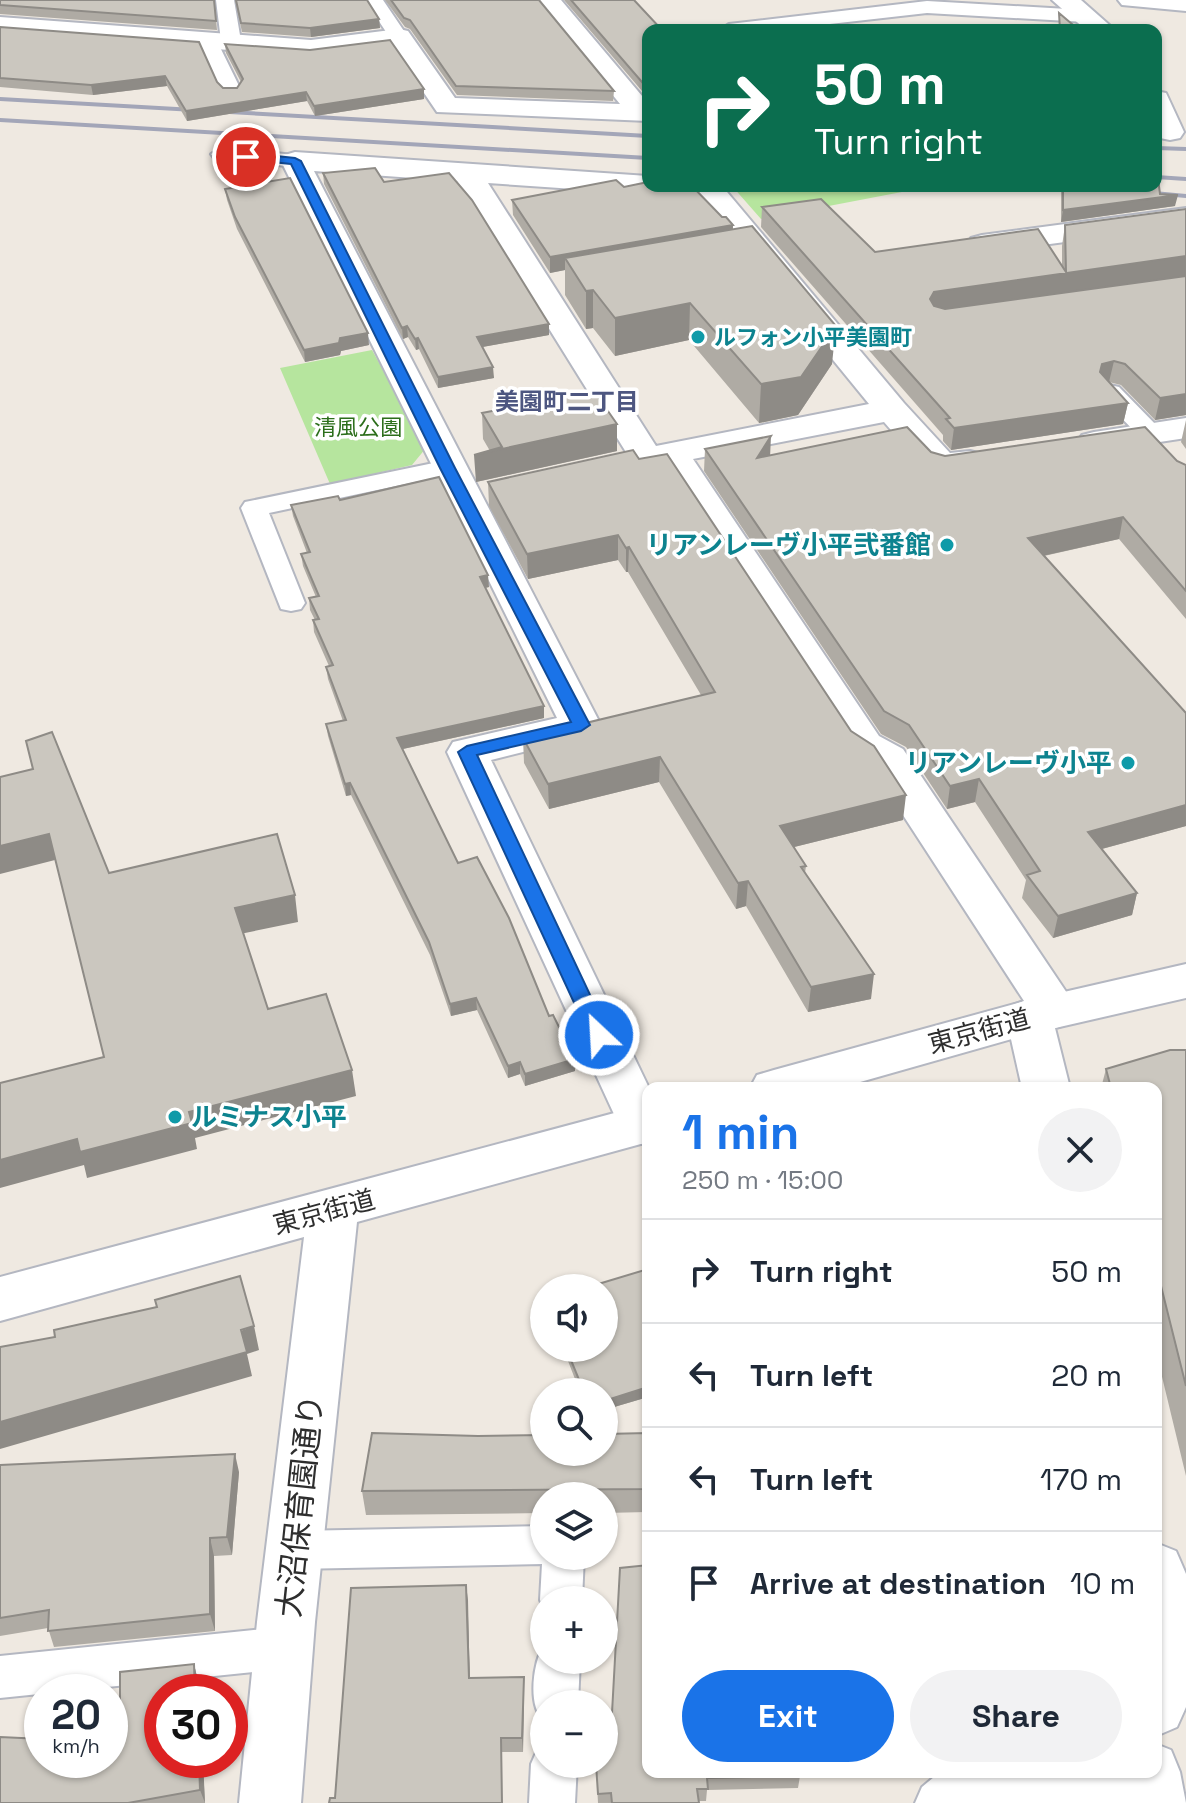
<!DOCTYPE html>
<html lang="en">
<head>
<meta charset="utf-8">
<style>
  body { margin:0; font-family:"Space Grotesk","Noto Sans JP",sans-serif; background:#f2f2f3; color:#1f2937; height:100vh; display:flex; flex-direction:column; font-size:30px; white-space:nowrap }
  * { box-sizing:border-box; margin:0 }
  p { font-size:26px; color:#747a83 }
  .icon { flex:none; width:44px; height:44px; fill:none; stroke:currentColor; stroke-width:2; stroke-linecap:round; stroke-linejoin:round }
  .map { position:relative; flex:1; overflow:hidden }
  .details { position:absolute; left:642px; top:1082px; width:520px; height:696px; display:flex; flex-direction:column; background:#fff; border-radius:16px; box-shadow:0 2px 6px #0004 }
  .details>* { flex:none }
  .hud { position:absolute; left:642px; top:24px; width:520px; height:168px; border-radius:16px; box-shadow:0 2px 6px #0004; background:#0b6e4f; color:#fff; overflow:hidden }
  .buttons { position:absolute; left:530px; top:1274px; display:grid; gap:16px }
  .buttons a { display:grid; place-items:center; width:88px; height:88px; border-radius:50%; background:#fff; box-shadow:0 2px 6px #0004; font-size:40px }
  .speed { position:absolute; left:24px; top:1674px; display:flex; gap:16px; font-size:40px; font-weight:700; text-align:center }
  .speed>* { display:grid; place-content:center; width:104px; height:104px; border-radius:50%; background:#fff; box-shadow:0 2px 6px #0004; line-height:1 }
  .speed small { font-size:20px; font-weight:400 }
  .speed .limit { border:12px solid #d22; background:#fff; color:#111 }
  .pin { position:absolute; display:grid; place-items:center; width:68px; height:68px; color:#fff; margin:-34px; border:4px solid #fff; border-radius:50%; box-shadow:0 2px 8px #0007 }
  .me { position:absolute; width:88px; margin:-44px; rotate:335deg; stroke-linejoin:round; filter:drop-shadow(0 0 6px #0008) }
  .turn { display:flex; align-items:center; gap:28px; height:168px; padding:0 40px; font-size:36px }
  .turn .icon { width:104px; height:104px; stroke-width:2.5 }
  .turn b { display:block; font-size:56px; line-height:68px }
  .round { display:grid; place-items:center; flex:none; width:84px; height:84px; border-radius:42px; background:#f2f2f3 }
  .head { display:flex; align-items:center; justify-content:space-between; height:136px; padding:0 40px }
  h1 { font-size:48px; font-weight:700; line-height:60px; color:#1a73e8 }
  .action { display:flex; gap:16px; margin-top:auto; padding:16px 40px }
  .action a { flex:1; height:92px; border-radius:48px; background:#1a73e8; color:#fff; font-size:32px; font-weight:700; line-height:92px; text-align:center }
  .action a+a { background:#f2f2f3; color:#1f2937 }
  ul { padding:0; list-style:none }
  li { display:flex; align-items:center; gap:24px; height:104px; padding:0 40px; border-top:2px solid #e0e1e3 }
  li div { flex:1 }
  li b { display:block; font-size:30px }
  li em { font-style:normal }
  .map>svg:first-child { display:block }
</style>
</head>
<body>
<div class="map">
<svg width="1186" height="1803" viewBox="0 0 1186 1803">
  <rect width="100%" height="100%" fill="#efe9e1"/>
  <!-- green -->
  <path fill="#b6e59e" d="M732 186H910L928 187 761 219Z
    M372 350 426 448 412 465 330 484 280 368Z"/>
  <g fill="none" stroke-linecap="round" stroke-linejoin="round">
    <!-- lane casing -->
    <g stroke="#b4b7c1" stroke-width="4">
      <path id="lane" d="M216 0H234L241 41 238 45H224L221 41Z
        M365 0H383L408 37 406 41H392Z
        M927 1 1085 10 1094 16 1085 22 927 13 777 30H720L729 24Z
        M207 33 216 39 241 90 238 94H224L221 90 198 39Z
        M221 148 295 155 305 161 295 167 214 158 211 154Z
        M1110 385 1119 387 1160 429 1163 434 1160 439H1142L1101 397 1098 392 1101 387Z
        M448 460 457 463 461 468 457 473 269 513 305 603 301 609 291 611 281 609 241 508 245 502Z
        M544 1526V1556H584L582 1600H544V1610L540 1600 542 1564 295 1569 280 1564 274 1550 280 1536 295 1531Z
        M284 1627 299 1633 306 1648 299 1663 284 1669 0 1698V1656Z
        M544 1645V1660H580L578 1704H544V1721C527 1706 533 1662 544 1645Z
        M544 1746V1764H577L575 1803H529L531 1764 538 1748Z
        M1156 1764 1168 1769 1175 1785 1168 1801 1163 1803H915L922 1787 940 1772H1156Z"/>
    </g>
    <!-- street casing -->
    <g stroke="#b4b7c1" stroke-width="4">
      <path id="street" d="M535 0H561L648 103V121L437 112 392 46 311 56 0 33V17L311 40 399 29 408 31 455 98 620 104Z
        M1052 0H1081L1115 30H1086Z
        M1156 91 1166 93 1184 132 1180 138 1170 140 1160 138 1156 132Z
        M295 152 648 176V186H722L904 403 950 453 970 451 982 454 987 461 982 468C921 484 922 464 884 422L693 459 879 736 903 749 1071 999 1078 1011 1071 1023 1055 1028 1070 1088H1022L1006 1017 1013 1005 1024 1001 873 769 851 754 662 465 646 468 634 465 457 181 314 171 601 725 595 734 491 760 649 1088 648 1142 642 1144 625 1138 447 752 453 742 557 718 281 161 285 155ZM488 183 648 194 656 192 700 197 869 404 656 446Z
        M1186 208V226L982 253 971 250 967 244 971 238 982 235Z
        M1186 418V438L1094 452 1082 449 1077 442 1082 435 1094 432Z
        M1156 1543 1176 1551 1186 1574V1707L1177 1727 1156 1736Z
        M1156 1744 1171 1750 1180 1772 1186 1803H1124L1118 1772H1156Z"/>
    </g>
    <!-- secondary casing -->
    <g stroke="#b4b7c1" stroke-width="4">
      <path id="secondary" d="M1118 0H1186V11L1122 5Z
        M1186 964V998L1029 1034 839 1088H750L757 1075 774 1070 1029 1000Z
        M648 1104V1142L357 1222 315 1622 301 1803H239L257 1622 304 1237 0 1321V1277Z"/>
    </g>
    <!-- lane -->
    <use href="#lane" fill="#fff" fill-rule="evenodd"/>
    <!-- street -->
    <use href="#street" fill="#fff" fill-rule="evenodd"/>
    <!-- secondary -->
    <use href="#secondary" fill="#fff" fill-rule="evenodd"/>
    <!-- rail -->
    <path stroke="#a3a6b8" stroke-width="4" d="M0 99 648 136
      M0 120 648 158
      M1156 148 1186 149
      M1156 177 1186 179
      M1154 193 1186 196"/>
  </g>
  <!-- wall -->
  <path fill="#afaba4" d="M0 0H214L217 30 0 14Z
    M235 0H367L379 19 380 28 311 37 242 32Z
    M385 0H539L614 91 613 101 457 95 410 29 405 27Z
    M564 0H634L648 30V98Z
    M0 27 217 82 223 88H237L241 82 226 53 225 44 424 99 315 116 307 101 187 121 167 86 93 95 0 87Z
    M323 173 384 182 549 324V335L482 347 494 378 438 388 419 349 416 350 408 337 403 339 324 184Z
    M1061 186H1156L1160 194 1175 206 1061 222Z
    M624 187 722 217 733 225V229L832 364 798 415 759 423 689 340 615 356 593 328 586 329 565 295V270L550 273 513 215 512 200Z
    M225 189 369 345 341 351 340 355 305 362 237 229 227 200Z
    M762 207 875 252 1062 266V246L1065 225 1186 209V415L1155 420 1121 385 1109 382 1128 403 1123 424 951 450 943 441V435L761 227Z
    M482 413 617 451 476 482 490 451 483 439Z
    M1186 420V449L1181 442Z
    M705 449 770 455 931 452 945 456 1177 461 1186 465V619L1119 539 1044 556 1186 826 1102 849 1137 893 1132 915 1053 938 1022 898 1026 880 975 802 947 809 906 747 881 734 704 471Z
    M633 450 903 820 794 847 806 866 805 873 871 999 808 1012 746 906 736 909 659 782 549 809 524 763 523 738 701 695 628 572H626L618 560 528 579 489 506 488 482Z
    M340 500 489 587 485 588 544 718 403 749 458 863 549 1016 575 1071 525 1086 520 1074 508 1078 477 1010 451 1016 430 955 351 795 346 796 328 736 326 724 343 721 328 679 326 667 329 666 314 632 313 620H315L310 610 309 598 316 597 303 566 301 554 307 553 293 516 291 505Z
    M1186 1050V1476L1156 1352V1088H1101L1106 1069Z
    M563 1348H604L648 1397 604 1410V1392H580Z
    M648 1433V1512L604 1513V1496H544V1513L366 1515 362 1491 478 1436Z
    M0 1465 239 1472 232 1555 214 1556 215 1631 54 1647 48 1628 0 1636Z
    M466 1585 470 1678 524 1692 523 1752H502L335 1798Z
    M194 1664 198 1681 205 1803H0L42 1760 120 1717Z
    M596 1764H604L648 1772 800 1776 798 1788 707 1790 706 1801H699V1803H598Z"/>
  <!-- shaded-wall -->
  <path fill="#8e8b86" d="M379 19 380 28 311 37 310 28Z
    M165 76 167 86 93 95 91 85Z
    M424 89V99L315 116 314 106Z
    M306 92 307 101 187 121 186 111Z
    M1178 195 1175 206 1061 222 1063 210Z
    M733 225 732 241 565 258V270L550 273V257Z
    M1186 256V276L932 313 930 299 934 292Z
    M593 290V328L586 329V291Z
    M690 303 689 340 615 356V318Z
    M549 324V335L477 348V337Z
    M407 326 408 337 403 339 402 328Z
    M836 326 832 364 798 415 759 423 761 384Z
    M368 333 369 345 341 351 340 355 305 362 304 350 340 338Z
    M418 338 419 349 416 350 415 339Z
    M1114 361 1109 382 1100 372 1102 364Z
    M493 367 494 378 438 388V377Z
    M1186 394V415L1155 420 1160 398Z
    M1128 403 1123 424 951 450 954 428Z
    M617 424V451L476 482 474 455Z
    M771 436 770 458H757Z
    M1123 517 1119 539 1024 560 1028 538Z
    M618 535V560L528 579 527 554Z
    M629 547 628 572H626V548Z
    M488 575 489 587 480 589V577Z
    M544 706V718L398 750 397 738Z
    M660 757 659 782 549 809 548 784Z
    M979 779 975 802 947 809 950 786Z
    M350 783 351 795 346 796 345 784Z
    M906 795 903 820 778 851 780 826Z
    M1186 805V826L1083 854 1088 832Z
    M49 834 55 860 0 874V846Z
    M748 881 746 906 736 909 738 883Z
    M1137 893 1132 915 1053 938 1058 916Z
    M295 895 298 922 240 934 235 908Z
    M874 974 871 999 808 1012 811 987Z
    M476 998 477 1010 451 1016 450 1004Z
    M575 1059V1071L525 1086V1074Z
    M520 1062V1074L508 1078V1066Z
    M352 1070 356 1096 195 1138 197 1149 87 1178 84 1165 0 1188V1160L77 1139 189 1112Z
    M254 1326 259 1350 247 1354 252 1376 0 1449V1422Z
    M648 1387V1397L604 1410V1401Z
    M235 1454 239 1472 232 1555 227 1537Z
    M210 1538 214 1556 215 1631 210 1614Z
    M466 1585 468 1600 470 1693 469 1678Z
    M194 1664 198 1681 199 1692H195Z
    M524 1677V1692L523 1752 522 1738Z
    M199 1760H203L205 1803 200 1790Z"/>
  <!-- building -->
  <path fill="#cbc7bf" stroke="#8e8b86" stroke-width="2" d="M0 0H214L216 21 0 5Z
    M236 0H367L379 19 310 28 241 23Z
    M391 0H539L614 91 456 86 410 20 404 18Z
    M571 0H634L662 30H648V89Z
    M1059 13 1079 30H1060Z
    M0 27 199 42 217 82 223 88H237L243 79 225 44 310 50 390 40 424 89 314 106 306 92 186 111 165 76 91 85 0 78Z
    M1156 162 1160 194 1178 195 1063 210V186H1156Z
    M375 168 384 182 449 173 472 200 549 324 477 337 493 367 438 377 418 338 415 339 407 326 402 328 323 173Z
    M290 178 368 333 340 338 339 343 304 350 235 217 225 189Z
    M616 180 624 187 648 182V186H692L722 217H726L733 225 550 257 512 200Z
    M821 199 875 252 1038 229 1066 272 1065 225 1186 209V256L934 292 930 299 934 306 945 309 1186 276V394L1160 398 1125 364 1114 361 1102 364 1100 372 1128 403 954 428 946 419 950 418 762 207Z
    M752 226 836 326 801 377 761 384 690 303 615 318 593 290 586 291 565 258Z
    M594 391 617 424 474 455 502 447 482 413Z
    M907 427 931 452 945 456 1145 427 1177 461 1186 465V591L1123 517 1028 538 1186 713V805L1088 832 1137 893 1058 916 1027 875 1040 871 979 779 950 786 909 725 884 711 705 449 771 436 757 458Z
    M633 450 639 459 667 454 851 731 874 746 906 795 780 826 806 866 801 867 874 974 811 987 748 881 738 883 660 757 548 784 523 738 715 692 629 547 626 548 618 535 527 554 488 482Z
    M439 477 488 575 480 577 544 706 397 738 458 863 477 857 509 918 549 1016 553 1015 575 1059 525 1074 520 1062 508 1066 476 998 450 1004 429 942 350 783 345 784 326 724 346 720 326 667 333 665 313 620 319 619 309 598 319 596 301 554 310 552 291 505 338 496 340 500Z
    M52 732 109 873 277 834 295 895 235 908 268 1009 326 994 352 1070 189 1112 192 1123 80 1152 77 1139 0 1160V1083L104 1057 49 834 0 846V777L33 769 26 741Z
    M1170 1050H1186V1386L1156 1266V1088H1111L1106 1069Z
    M648 1269V1387L604 1401V1392H584L566 1348H604V1288H585Z
    M240 1276 254 1326 241 1330 247 1352 0 1422V1347L55 1337 54 1330 157 1307 155 1300Z
    M372 1433 478 1436 544 1435V1452H604V1434L648 1433V1489L362 1491Z
    M235 1454 227 1537 210 1538V1614L48 1631 49 1610 0 1618V1465Z
    M648 1565V1772H800V1776L707 1778 708 1789H697L699 1803H612L611 1793 598 1794 596 1764H604V1731H611L620 1568Z
    M466 1585 469 1678 524 1677 522 1738H501L502 1803H329L330 1798H335L351 1588Z
    M194 1664 195 1692H162V1760H199L200 1790 128 1803H0V1737L42 1739V1760H110V1719L120 1717V1672Z"/>
  <!-- route -->
  <path fill="#1a73e8" stroke="#114b97" stroke-width="2" d="M246 153 295 158 301 161 455 468 590 725 581 731 477 755 609 1035 606 1040H592L589 1035 458 752 467 746 571 722 440 468 291 164 242 159 240 157Z"/>
  <!-- markers -->
  <g fill="#0f9aa8" stroke="#fff" stroke-width="3">
    <circle cx="698" cy="337" r="8"/>
    <circle cx="947" cy="545" r="8"/>
    <circle cx="1128" cy="763" r="8"/>
    <circle cx="175" cy="1117" r="8"/>
  </g>
  <g text-anchor="middle" dominant-baseline="central" stroke-width="7" stroke-linejoin="round" paint-order="stroke">
    <!-- far-culture labels -->
    <g font-size="22" font-weight="bold" fill="#0d838f" stroke="#fff" text-anchor="start">
      <text x="714" y="337">ルフォン小平美園町</text>
    </g>
    <!-- far-park labels -->
    <g font-size="22" fill="#2c6e1b" stroke="#fff">
      <text x="358" y="427">清風公園</text>
    </g>
    <!-- far-neighbourhood labels -->
    <g font-size="24" font-weight="bold" fill="#4d5680" stroke="#fff">
      <text x="567" y="401">美園町二丁目</text>
    </g>
    <!-- culture labels -->
    <g font-size="26" font-weight="bold" fill="#0d838f" stroke="#fff" text-anchor="end">
      <text x="931" y="545">リアンレーヴ小平弐番館</text>
      <text x="1112" y="763">リアンレーヴ小平</text>
      <text x="191" y="1117" text-anchor="start">ルミナス小平</text>
    </g>
    <!-- street labels -->
    <g font-size="26" fill="#2e2e2e" stroke="#fff">
      <text transform="translate(979 1031) rotate(-15)">東京街道</text>
      <text transform="translate(324 1212) rotate(-15)">東京街道</text>
    </g>
    <!-- near-street labels -->
    <g font-size="32" fill="#2e2e2e" stroke="#fff">
      <text transform="translate(300 1506) rotate(-84)">大沼保育園通り</text>
    </g>
  </g>
</svg>
<div class="buttons">
<a><svg class="icon" aria-label="sound" viewBox="0 0 24 24"><path d="M4 9h4l5-4v14l-5-4H4zM17 9q2 3 0 6"/></svg></a>
<a><svg class="icon" aria-label="search" viewBox="0 0 24 24"><circle cx="10" cy="10" r="6"/><path d="M15 15l6 6"/></svg></a>
<a><svg class="icon" aria-label="layers" viewBox="0 0 24 24"><path d="M12 4l9 5-9 5-9-5zM3 14l9 5 9-5"/></svg></a>
<a>+</a>
<a>−</a>
</div>
<div class="speed"><div>20<small>km/h</small></div><div class="limit">30</div></div>
<div class="pin" style="left:246px;top:157px;background:#d93025"><svg class="icon" aria-label="arrive" viewBox="0 0 24 24"><path d="M6 21V4h12l-3 4 3 4H6"/></svg></div>
<svg class="me" style="left:599px;top:1035px" viewBox="-20 -20 40 40"><circle r="17" fill="#1a73e8" stroke="#fff" stroke-width="3"/><path d="M0-11L8 9 0 5-8 9z" fill="#fff"/></svg>
<div class="hud">
<div class="turn"><svg class="icon" aria-label="right" viewBox="0 0 24 24"><path d="M7 20v-9h11M14 6l5 5-5 5"/></svg><div><b>50 m</b>Turn right</div></div>
</div>
<section class="details">
<div class="head"><div><h1>1 min</h1><p>250 m · 15:00</p></div><a class="round"><svg class="icon" aria-label="close" viewBox="0 0 24 24"><path d="M6 6l12 12M18 6L6 18"/></svg></a></div>
<ul>
<li><svg class="icon" aria-label="right" viewBox="0 0 24 24"><path d="M7 20v-9h11M14 6l5 5-5 5"/></svg><div><b>Turn right</b></div><em>50 m</em></li>
<li><svg class="icon" aria-label="left" viewBox="0 0 24 24"><path d="M17 20v-9H6M10 6l-5 5 5 5"/></svg><div><b>Turn left</b></div><em>20 m</em></li>
<li><svg class="icon" aria-label="left" viewBox="0 0 24 24"><path d="M17 20v-9H6M10 6l-5 5 5 5"/></svg><div><b>Turn left</b></div><em>170 m</em></li>
<li><svg class="icon" aria-label="arrive" viewBox="0 0 24 24"><path d="M6 21V4h12l-3 4 3 4H6"/></svg><div><b>Arrive at destination</b></div><em>10 m</em></li>
</ul>
<div class="action"><a>Exit</a><a>Share</a></div>
</section>
</div>
</body>
</html>
